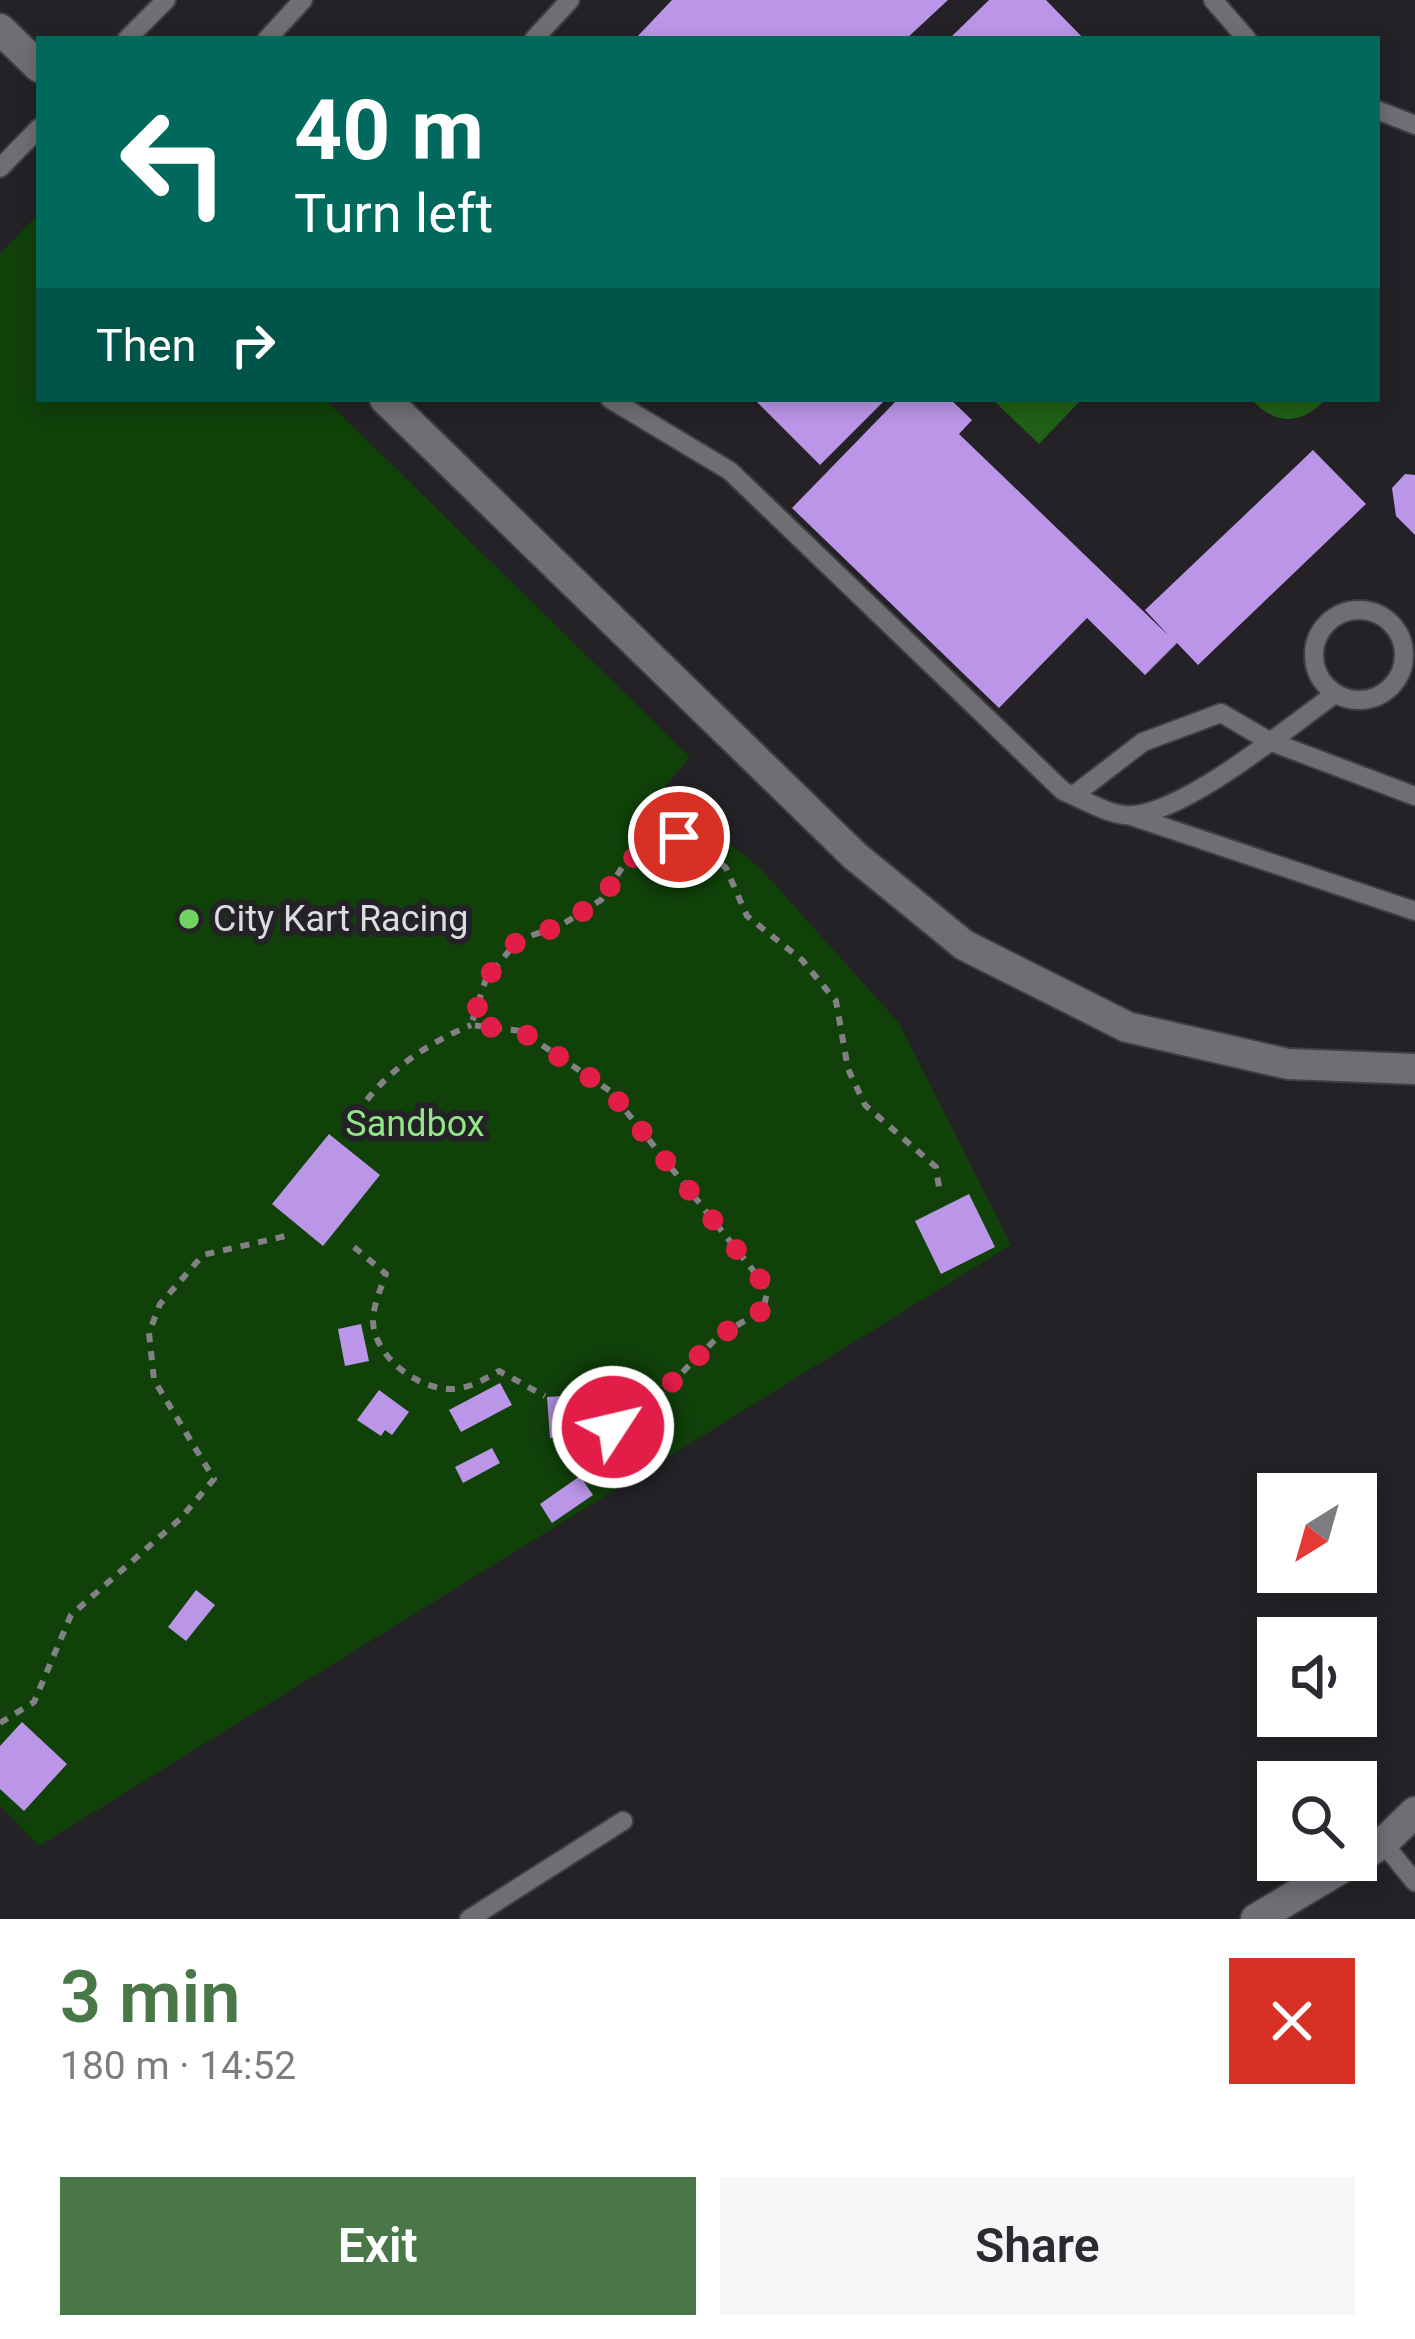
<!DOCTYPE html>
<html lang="en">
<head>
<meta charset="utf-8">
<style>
  body { margin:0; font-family:Roboto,sans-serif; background:#f7f7f7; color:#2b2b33; height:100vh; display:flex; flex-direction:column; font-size:45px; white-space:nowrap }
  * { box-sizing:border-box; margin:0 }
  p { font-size:39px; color:#7c7c81 }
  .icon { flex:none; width:66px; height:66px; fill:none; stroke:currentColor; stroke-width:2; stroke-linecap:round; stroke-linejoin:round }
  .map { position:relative; height:1919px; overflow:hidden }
  .drawer { display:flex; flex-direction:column; background:#fff; flex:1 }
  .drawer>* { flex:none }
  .hud { position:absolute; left:36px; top:36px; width:1344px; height:366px; border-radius:0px; box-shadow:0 6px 18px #0003; background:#00695c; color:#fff; overflow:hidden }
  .needle { width:78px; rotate:217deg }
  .fabs { position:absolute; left:1257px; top:1473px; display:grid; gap:24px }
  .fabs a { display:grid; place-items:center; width:120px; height:120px; border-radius:0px; background:#fff; box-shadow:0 6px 18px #0003; font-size:60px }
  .pin { position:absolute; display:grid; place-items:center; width:102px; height:102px; color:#fff; margin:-51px; border:6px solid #fff; border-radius:50%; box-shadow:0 3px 12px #0007 }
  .me { position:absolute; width:132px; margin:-66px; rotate:55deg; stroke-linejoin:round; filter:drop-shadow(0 0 9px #0008) }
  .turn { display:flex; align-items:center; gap:42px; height:252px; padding:0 60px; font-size:54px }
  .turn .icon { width:156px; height:156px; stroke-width:2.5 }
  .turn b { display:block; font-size:84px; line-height:102px }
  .then { display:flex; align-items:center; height:114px; padding:0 60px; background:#0003; gap:24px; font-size:45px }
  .round { display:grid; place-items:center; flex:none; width:126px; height:126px; border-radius:0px; background:#f7f7f7 }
  .overview { display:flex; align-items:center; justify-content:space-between; height:204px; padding:0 60px }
  h1 { font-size:72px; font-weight:600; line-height:90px; color:#497747 }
  .button { display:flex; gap:24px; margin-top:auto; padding:24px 60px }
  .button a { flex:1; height:138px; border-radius:0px; background:#497747; color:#fff; font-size:48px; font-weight:600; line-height:138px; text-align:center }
  .button a+a { background:#f7f7f7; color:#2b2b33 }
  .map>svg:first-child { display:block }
</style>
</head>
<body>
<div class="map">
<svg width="1415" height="1919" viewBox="0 0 1415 1919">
  <rect width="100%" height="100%" fill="#242226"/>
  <!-- green -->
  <path fill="#104109" d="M39 213V399H325L690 757 662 790 759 867 899 1023 1011 1245 39 1846 0 1806V254Z"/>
  <!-- water -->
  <path fill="#206017" d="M992 399H1082L1039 444Z
    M1251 399H1326C1302 425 1275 426 1251 399Z"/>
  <!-- building -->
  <path fill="#bb95e8" d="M672 0H948L906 39H635Z
    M989 0H1046L1084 39H949Z
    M754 399H886L820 465Z
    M898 399H950L972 420 959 434 1169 636 1145 610 1313 450 1366 504 1198 665 1177 643 1145 675 1087 618 999 708 792 508Z
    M1405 474 1415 475V535L1396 516 1392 488Z
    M329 1134 380 1175 323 1246 272 1204Z
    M969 1194 995 1247 941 1274 915 1221Z
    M361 1324 369 1361 345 1366 338 1329Z
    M500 1383 512 1405 461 1432 449 1410Z
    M379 1390 409 1412 392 1435 385 1430 381 1436 357 1420Z
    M576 1395 580 1435 550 1438 547 1397Z
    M492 1448 500 1463 463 1483 455 1467Z
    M580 1476 593 1495 552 1523 540 1504Z
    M196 1590 215 1605 186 1641 168 1627Z
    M22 1722 67 1764 24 1811 0 1789V1746Z"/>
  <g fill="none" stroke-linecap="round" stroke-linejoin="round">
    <!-- lane casing -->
    <g stroke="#3f3e41" stroke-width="22">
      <path id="lane" d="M1213 0 1247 39
        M127 39 166 0
        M267 39 303 0
        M534 39 570 0
        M1377 110 1415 125
        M0 168 39 128
        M610 399 730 471 1063 791C1083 799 1113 818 1134 815 1190 809 1287 728 1335 694
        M1314 655a45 45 0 1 1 90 0a45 45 0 1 1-90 0Z
        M1074 795 1143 742 1221 713 1269 741 1415 796
        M1131 816 1415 911
        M1383 1843 1415 1882
        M469 1919 623 1821"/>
    </g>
    <!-- street casing -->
    <g stroke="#3f3e41" stroke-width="34">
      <path id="street" d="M0 29 39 67
        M385 399 855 856 964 945 1127 1027 1288 1064 1415 1069
        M1356 1859 1383 1843 1415 1812
        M1256 1919 1355 1860"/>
    </g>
    <!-- path -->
    <path stroke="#838185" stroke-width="6" stroke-dasharray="9 9" stroke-linecap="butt" d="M347 1130C374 1080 419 1047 471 1025
      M354 1247 386 1274C381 1288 373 1306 373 1321 374 1357 419 1391 454 1389 470 1388 485 1379 499 1371L545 1396
      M613 1427 637 1417 719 1336 763 1310 768 1289 610 1091 521 1031 471 1025 486 979 518 940 560 926 601 900 625 863 653 845 679 837 705 849 726 868 747 916 802 960 836 1001 848 1069 865 1105 936 1167 940 1194
      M0 1723 34 1702 71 1615 180 1519 214 1479 154 1380 149 1333 160 1304 203 1255 290 1235"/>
    <!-- lane -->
    <use href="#lane" stroke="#706e73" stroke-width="18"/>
    <!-- street -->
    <use href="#street" stroke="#706e73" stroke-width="30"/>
  </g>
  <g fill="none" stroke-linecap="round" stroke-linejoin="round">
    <!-- route -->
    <path stroke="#e11d48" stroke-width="21" stroke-dasharray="0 37.8" d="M613 1427 637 1417 719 1336 763 1310 768 1289 610 1091 521 1031 472 1025 486 979 518 940 560 926 601 900 626 863 652 845 679 837"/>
  </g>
  <!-- markers -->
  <circle fill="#6ed360" stroke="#242226" stroke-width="4.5" cx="189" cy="919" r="12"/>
  <g text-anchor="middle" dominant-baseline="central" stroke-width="12" stroke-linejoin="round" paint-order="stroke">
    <!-- poi labels -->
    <g font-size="36" fill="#dddcdf" stroke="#242226" text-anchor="start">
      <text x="213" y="919">City Kart Racing</text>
    </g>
    <!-- park labels -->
    <g font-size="36" fill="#91e686" stroke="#242226">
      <text x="415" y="1124">Sandbox</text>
    </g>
  </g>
</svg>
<div class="fabs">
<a><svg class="needle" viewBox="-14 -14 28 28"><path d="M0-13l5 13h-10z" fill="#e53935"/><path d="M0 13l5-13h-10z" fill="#7c7c81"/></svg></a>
<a><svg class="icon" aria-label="sound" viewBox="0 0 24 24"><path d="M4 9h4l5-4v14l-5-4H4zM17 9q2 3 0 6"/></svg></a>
<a><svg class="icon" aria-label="search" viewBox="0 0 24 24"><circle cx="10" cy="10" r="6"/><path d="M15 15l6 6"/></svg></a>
</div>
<div class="pin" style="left:679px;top:837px;background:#d93025"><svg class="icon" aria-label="arrive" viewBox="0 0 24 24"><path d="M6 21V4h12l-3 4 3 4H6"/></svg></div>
<svg class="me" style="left:613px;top:1427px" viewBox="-20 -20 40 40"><circle r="17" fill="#e11d48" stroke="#fff" stroke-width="3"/><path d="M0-11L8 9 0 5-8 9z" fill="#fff"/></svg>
<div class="hud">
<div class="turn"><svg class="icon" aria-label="left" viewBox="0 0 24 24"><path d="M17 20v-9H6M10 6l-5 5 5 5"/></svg><div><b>40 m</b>Turn left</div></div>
<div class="then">Then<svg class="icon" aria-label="right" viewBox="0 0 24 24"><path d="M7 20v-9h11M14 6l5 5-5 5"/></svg></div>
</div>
</div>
<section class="drawer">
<div class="overview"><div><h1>3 min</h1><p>180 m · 14:52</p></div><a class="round" style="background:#d93025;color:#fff"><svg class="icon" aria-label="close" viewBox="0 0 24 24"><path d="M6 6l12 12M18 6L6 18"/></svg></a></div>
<div class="button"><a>Exit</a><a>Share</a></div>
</section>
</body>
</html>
